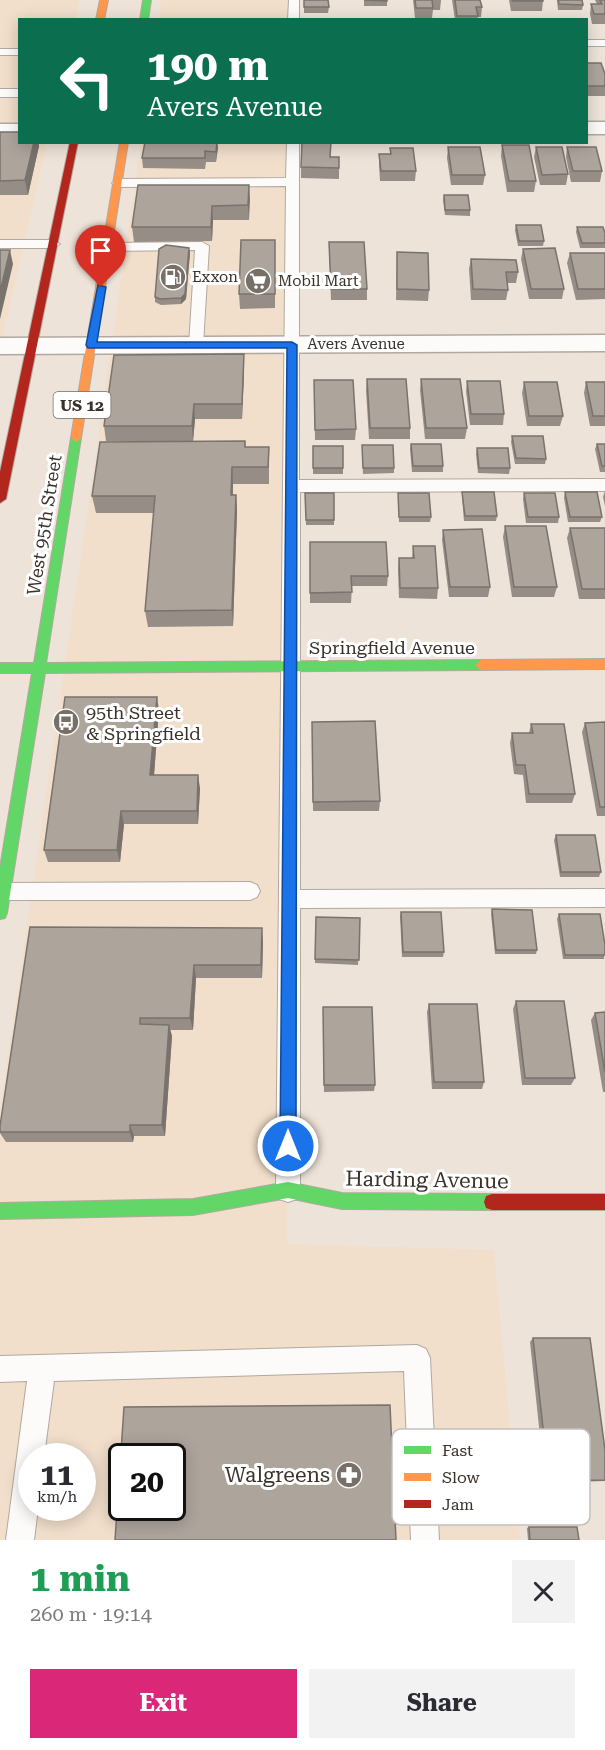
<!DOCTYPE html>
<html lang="en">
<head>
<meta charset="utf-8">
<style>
  body { margin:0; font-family:"Roboto Serif",serif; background:#f2f2f3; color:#2b2b33; height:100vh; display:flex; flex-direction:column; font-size:22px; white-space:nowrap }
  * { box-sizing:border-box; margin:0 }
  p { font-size:20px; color:#7c7c81 }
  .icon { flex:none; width:33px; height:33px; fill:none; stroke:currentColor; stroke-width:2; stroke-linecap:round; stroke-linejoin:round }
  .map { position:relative; height:1540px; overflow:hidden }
  .side { display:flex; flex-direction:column; background:#fff; flex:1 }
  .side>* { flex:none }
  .banner { position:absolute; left:18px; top:18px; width:570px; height:126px; border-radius:0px; box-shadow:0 3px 15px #0003; background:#0b6e4f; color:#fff; overflow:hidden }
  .speed { position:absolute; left:18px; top:1443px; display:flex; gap:12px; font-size:30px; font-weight:700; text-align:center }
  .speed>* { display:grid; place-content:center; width:78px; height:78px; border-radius:50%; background:#fff; box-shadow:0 3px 15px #0003; line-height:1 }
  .speed small { font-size:15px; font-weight:400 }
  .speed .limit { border:3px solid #111; border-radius:9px; background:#fff; color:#111 }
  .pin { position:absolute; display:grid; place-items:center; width:51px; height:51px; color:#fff; margin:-62px -26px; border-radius:50% 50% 50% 0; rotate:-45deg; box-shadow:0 0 6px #0007 }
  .pin .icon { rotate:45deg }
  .me { position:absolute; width:66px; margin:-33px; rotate:0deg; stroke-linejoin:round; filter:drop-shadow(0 0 4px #0008) }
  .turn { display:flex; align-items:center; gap:21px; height:126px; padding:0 30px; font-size:27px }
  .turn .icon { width:78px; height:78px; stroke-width:2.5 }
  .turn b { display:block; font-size:42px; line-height:51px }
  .round { display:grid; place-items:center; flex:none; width:63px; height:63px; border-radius:0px; background:#f2f2f3 }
  .headline { display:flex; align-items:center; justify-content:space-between; height:102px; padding:0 30px }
  h1 { font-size:36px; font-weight:700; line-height:45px; color:#1e9e55 }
  .primary-button { display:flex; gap:12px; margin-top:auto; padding:12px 30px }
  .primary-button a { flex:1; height:69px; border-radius:0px; background:#db2777; color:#fff; font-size:24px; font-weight:700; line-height:69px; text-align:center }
  .primary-button a+a { background:#f2f2f3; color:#2b2b33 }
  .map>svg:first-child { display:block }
</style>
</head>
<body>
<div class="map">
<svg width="605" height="1540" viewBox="0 0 605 1540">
  <rect width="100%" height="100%" fill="#eee3d8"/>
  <!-- built -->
  <path fill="#f1decb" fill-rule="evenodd" d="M0 0H80L75 19 20 20V142L47 143 0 349Z
    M161 0H294L293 19 159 20Z
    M141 143H293L287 1244 494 1250 520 1540H0V1111ZM32 1456H82V1508H32ZM122 1456H172V1508H122Z"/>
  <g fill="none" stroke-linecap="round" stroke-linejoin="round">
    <!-- lane casing -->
    <g stroke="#b1a9a0" stroke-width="2">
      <path id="lane" d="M289 0H299V20H288Z
        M586 40H605V46H586Z
        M0 49H20V55H0Z
        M0 89H20V97H0Z
        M287 142H299V480L605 479V491L300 492V890L605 889V907L300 908V1190L297 1199 288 1202 279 1199 276 1190 286 186 118 187 112 183 118 179 286 178Z
        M0 240H53L60 244 53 248H0Z
        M202 242 209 246 203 345 196 350 189 345 195 250 107 251 100 247 107 243Z
        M250 882 257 885 260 891 257 897 250 900H0V884L3 883Z
        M417 1345 426 1349 430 1358 439 1540H411L404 1371 54 1381 44 1456H32V1508H38L34 1540H6L27 1381 0 1382V1356Z"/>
    </g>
    <!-- street casing -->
    <g stroke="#b1a9a0" stroke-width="3">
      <path id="street" d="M586 122H605V134H586Z
        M0 124H20V136H0Z
        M605 335V351L0 354V338Z"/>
    </g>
    <!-- fast casing -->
    <g stroke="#b1a9a0" stroke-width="2">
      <path id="fast" d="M143 0H151L148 20H140Z
        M76 434 81 438 46 663 481 660 487 665 481 670 45 673 7 913 5 918 0 919V868L32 673H0V663H34L71 438Z
        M288 1182 342 1193 492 1194 498 1196 500 1202 498 1208 492 1210 342 1209 288 1198 193 1215 0 1219V1203L193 1199Z"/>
    </g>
    <!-- slow casing -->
    <g stroke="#b1a9a0" stroke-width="2">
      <path id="slow" d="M100 0H108L104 20H96Z
        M120 142H128L81 438 76 442 71 438Z
        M605 659V669L481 670 475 665 481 660Z"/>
    </g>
    <!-- jam casing -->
    <g stroke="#b1a9a0" stroke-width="2">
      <path id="jam" d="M70 142H78L6 499 0 503V472Z
        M492 1194H605V1210H492L486 1208 484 1202 486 1196Z"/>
    </g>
    <!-- lane -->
    <use href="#lane" fill="#fcfbf9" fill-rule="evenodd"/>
    <!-- street -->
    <use href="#street" fill="#fcfbf9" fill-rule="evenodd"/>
    <!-- fast -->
    <use href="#fast" fill="#63d668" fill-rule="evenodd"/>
    <!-- slow -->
    <use href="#slow" fill="#ff974d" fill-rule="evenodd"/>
    <!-- jam -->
    <use href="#jam" fill="#b3261e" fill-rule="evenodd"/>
  </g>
  <!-- wall -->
  <path fill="#958d86" d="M304 0 329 7 328 13H304Z
    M364 0H387V6H364Z
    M413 0H441L440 10H433L432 18H415Z
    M452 0H480L482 7 481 17H478L477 20H455Z
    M509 0H543L542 11H511Z
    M557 0H582L583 5 582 10H558Z
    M595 0H605V24H592L590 14 591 4H597Z
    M586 63 605 74V96H586Z
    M0 132 20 142H38L39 146 28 195H0Z
    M502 145 536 181 534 192H507L501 156Z
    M218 147 216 162H206L205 169 143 168 142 158Z
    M448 147 485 175 483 185H451L447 158Z
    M536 147 568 174 566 185H540L534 157Z
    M567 147 602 171 600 182H571L566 157Z
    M390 148 416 171 415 181H380L379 165V154H390Z
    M331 157H339V179L301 178V167Z
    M249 185V220H213L212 241 134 242 132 227Z
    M444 195 470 210V216L445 215 443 200Z
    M516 225 544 241 543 246H518L515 230Z
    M577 227 605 233V248H580L576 232Z
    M275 240V308L240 309 239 294Z
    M329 242 367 289V300H331Z
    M523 249 564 289 562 299H529L521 259Z
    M397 252 429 290 428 301 396 300Z
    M190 253 186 299 181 304 161 305 155 302V297Z
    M570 253H605V299L576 300 567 263Z
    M471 259 518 272 516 283H507L508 290 506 300H471L469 269Z
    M244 369 242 419H195L193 441H106L104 426Z
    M367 379 410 428V439H369L366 390Z
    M421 379 467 428 465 439H425L420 390Z
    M314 380 356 429 355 440H315Z
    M467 381 504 414 503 425H470L466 391Z
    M524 382 563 416 560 426H527L522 393Z
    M586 382H605V426H590L584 393Z
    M512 436 546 459 545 464H515L511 442Z
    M245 441 246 447H269V484H233V495H236L237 511 233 626 148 627 145 611 154 513H96L92 496Z
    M411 444 443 466V472H412L410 449Z
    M597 444H605V472H600L595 449Z
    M362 445 394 468V473L363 474Z
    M313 446H343V474H313Z
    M477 448 510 468 509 474 478 473 476 454Z
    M605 491V506L603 497Z
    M462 492 497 516 496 521H464L462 497Z
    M565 492 602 517 600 522H568L564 498Z
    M305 493 334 520V525H306Z
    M398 493 431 517 430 522H399Z
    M524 493 559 517 558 523H526L523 499Z
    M505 526 557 587 554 597H512L503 537Z
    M570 528H605V599H579L567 538Z
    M443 530 490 587 488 597H449L442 540Z
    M310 542 388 576 387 586H352L351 603H310Z
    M413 546 438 588 437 599 399 598 398 569 399 558H412Z
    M159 710 154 775 200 788 198 824H124L120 862H48L44 850Z
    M312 722 380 801 379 811H313Z
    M605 722V816H597L582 732 585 723Z
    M531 724 575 794 572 803H526L523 775 514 774 510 743 512 733H529Z
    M556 835 601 872 599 877H560L554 840Z
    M492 909 537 950 536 954H495L491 914Z
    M401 912 444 952 443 957H402L400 916Z
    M559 914 605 945 604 959H563L557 919Z
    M316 917 360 918 358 965 315 963Z
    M30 927 263 941 262 978H196L193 1030H170L172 1036 165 1136H134L133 1142H6L0 1133V1126Z
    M516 1001 575 1078 571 1085H522L513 1009Z
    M429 1004 484 1082 482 1089H432L427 1012Z
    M605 1012V1092H603L591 1020 595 1013Z
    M323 1014 375 1085 374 1091 324 1092Z
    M533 1338 605 1450V1481L545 1483 530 1342Z
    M529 1527 579 1540H528L527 1528Z"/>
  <!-- shaded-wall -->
  <path fill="#79736d" d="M34 142H38L39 146 28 195 25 180Z
    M217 142 218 147 216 162Z
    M249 185 250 199 249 220 248 205Z
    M212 206 213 220 212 241 211 227Z
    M189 248 190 253 186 299 181 304V298Z
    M10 250 13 264 0 319V292Z
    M244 354V369L242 419V404Z
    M194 404 195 419 193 441 192 426Z
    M232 467 233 484 232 511 231 495Z
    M236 495 237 511 233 626 232 610Z
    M157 697 159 710 153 788 150 775Z
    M198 775 200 788 198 824 197 811Z
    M121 811 124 824 120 862 117 850Z
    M262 928 263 941 262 978 261 965Z
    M194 965 196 978 193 1030 190 1018Z
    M169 1025 172 1036 165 1136 162 1125Z
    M130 1125 134 1136 133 1142 130 1132Z"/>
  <!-- building -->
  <path fill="#ada49c" stroke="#79736d" stroke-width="1.5" fill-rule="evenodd" d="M304 0H328L329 7H304Z
    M364 0H387V1Z
    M415 0H432L433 8H416Z
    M455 0H480L482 7H476L478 16H457Z
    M512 0H543V1H513Z
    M558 0H582L583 5 559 4Z
    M600 0H605V14H594L591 4H602Z
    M586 63H601L605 74V86H586Z
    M0 132H20V142H34L25 180 0 181Z
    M145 142H217L216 152 205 151V158H142Z
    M302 142H331L330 157H339V168L301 167Z
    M502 145H529L536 181H509Z
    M448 147H480L485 175H452Z
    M536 147H562L568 174 542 175Z
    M567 147H596L602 171H573Z
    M390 148H413L416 171H381L379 154H391Z
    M138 185H249L248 205 212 206 211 227H132Z
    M444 195H468L470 210H445Z
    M516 225H541L544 241H519Z
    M577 227H603L605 233V243H582Z
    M241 240H275V294H239Z
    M329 242H364L367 289H331Z
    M166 245 189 248 185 294 181 298 160 299 155 297 159 249Z
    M555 248 564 289H531L523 249Z
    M0 250H10L0 292Z
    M397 252 428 253 429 290 397 289Z
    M570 253H605V289H578Z
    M471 259 516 260 518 272H506L508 290 473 289Z
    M244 354 242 404H194L192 426H104L114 355Z
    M367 379H406L410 428H370Z
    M421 379H460L467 428H426Z
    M314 380H353L356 429 315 430Z
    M467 381H500L504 414H471Z
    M524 382H557L563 416H529Z
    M586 382H605V416H593Z
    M512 436H543L546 459 516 458Z
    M245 441V447H269L268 467H232L231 495H236L232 610 145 611 155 496H92L100 442Z
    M411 444H441L443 466H413Z
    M597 444H605V466H602Z
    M362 445H393L394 468H363Z
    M313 446H343V468H313Z
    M477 448H508L510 468H479Z
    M462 492H494L497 516H465Z
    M565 492H597L602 517H570Z
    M305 493H334V520H306Z
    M398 493H429L431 517H399Z
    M524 493H555L559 517H528Z
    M505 526H546L557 587H514Z
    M570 528H605V589H582Z
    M482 529 490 587H450L443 530Z
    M310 542H386L388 576H351L352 592 310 593Z
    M413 546H435L438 588H400L399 558H414Z
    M65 697H157L150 775H198L197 811H121L117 850H44Z
    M375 721 380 801 313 802 312 722Z
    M605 722V807H600L585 723Z
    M531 724H564L575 794H529L525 765H516L512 733H533Z
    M556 835H595L601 872H561Z
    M492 909 532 910 537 950H496Z
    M401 912H441L444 952H403Z
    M559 914H600L605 945V955H565Z
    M316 917 360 918 359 960 315 959Z
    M30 927 262 928 261 965H194L190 1018H140V1024L169 1025 162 1125H130V1132H0V1126Z
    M516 1001H564L575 1078H525Z
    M429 1004H477L484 1082H434Z
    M323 1007H372L375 1085H324Z
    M605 1012V1072L595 1013Z
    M533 1338H590L605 1450V1480L549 1481Z
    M390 1405 396 1540H115L124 1407ZM122 1456H172V1508H122Z
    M529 1527H577L579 1540H530Z"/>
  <!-- route -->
  <path fill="#1a73e8" stroke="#114b97" stroke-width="1.5" d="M98 285 106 287 97 342H292L297 345 296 1146 294 1151 288 1154 282 1151 280 1146 287 348H88L86 345Z"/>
  <!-- icons -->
  <defs>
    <g id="fuel-disc" transform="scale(1.35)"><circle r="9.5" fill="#786f67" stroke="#fff"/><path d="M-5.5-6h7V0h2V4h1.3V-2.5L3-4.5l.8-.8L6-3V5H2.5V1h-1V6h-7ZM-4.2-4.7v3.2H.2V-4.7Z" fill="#fff"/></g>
    <g id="supermarket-disc" transform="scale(1.35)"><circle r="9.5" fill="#786f67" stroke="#fff"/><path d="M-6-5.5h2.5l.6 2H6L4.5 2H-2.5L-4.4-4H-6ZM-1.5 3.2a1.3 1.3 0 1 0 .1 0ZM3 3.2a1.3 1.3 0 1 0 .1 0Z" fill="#fff"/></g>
    <g id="bus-disc" transform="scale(1.35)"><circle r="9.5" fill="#786f67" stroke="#fff"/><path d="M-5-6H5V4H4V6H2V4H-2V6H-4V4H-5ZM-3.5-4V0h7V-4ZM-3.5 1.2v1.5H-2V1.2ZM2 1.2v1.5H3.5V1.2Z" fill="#fff"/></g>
    <g id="pharmacy-disc" transform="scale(1.35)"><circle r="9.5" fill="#786f67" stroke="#fff"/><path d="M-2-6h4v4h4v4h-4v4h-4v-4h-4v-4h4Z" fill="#fff"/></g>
  </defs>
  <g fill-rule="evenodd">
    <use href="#fuel-disc" x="173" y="277"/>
    <use href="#supermarket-disc" x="258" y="281"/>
    <use href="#bus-disc" x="66" y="722"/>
    <use href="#pharmacy-disc" x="349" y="1475"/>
  </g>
  <g text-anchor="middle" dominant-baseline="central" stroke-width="6" stroke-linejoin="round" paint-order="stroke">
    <!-- far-poi labels -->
    <g font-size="15" fill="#39312a" stroke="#fff" text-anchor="start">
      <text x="192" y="277">Exxon</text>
      <text x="278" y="281">Mobil Mart</text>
    </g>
    <!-- far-street labels -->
    <g font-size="15" fill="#39312a" stroke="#fff">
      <text x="356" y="344">Avers Avenue</text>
    </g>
    <!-- shield labels -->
    <rect fill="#fff" stroke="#746f6a" stroke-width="1.5" x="53.5" y="392" width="57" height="26" rx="4.5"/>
    <g font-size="16" font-weight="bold" fill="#39312a">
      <text x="82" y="405">US 12</text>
    </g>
    <!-- street labels -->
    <g font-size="18" fill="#39312a" stroke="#fff">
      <text transform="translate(44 525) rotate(-81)">West 95th Street</text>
      <text x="392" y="647">Springfield Avenue</text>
    </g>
    <!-- poi labels -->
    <g font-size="18" fill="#39312a" stroke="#fff" text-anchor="start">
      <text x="86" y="712">95th Street<tspan x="86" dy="21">&amp; Springfield</tspan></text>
    </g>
    <!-- near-street labels -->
    <g font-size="21" fill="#39312a" stroke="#fff">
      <text transform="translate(427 1180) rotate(1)">Harding Avenue</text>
    </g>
    <!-- near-poi labels -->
    <g font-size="21" fill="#39312a" stroke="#fff" text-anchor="end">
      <text x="330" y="1475">Walgreens</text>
    </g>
  </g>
  <!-- legend -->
  <rect x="392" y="1429" width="198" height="96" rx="9" fill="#fff" stroke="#c4c1bf" stroke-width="1.5"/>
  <rect x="404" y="1446" width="27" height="8" fill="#63d668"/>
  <rect x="404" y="1473" width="27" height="8" fill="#ff974d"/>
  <rect x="404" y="1500" width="27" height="8" fill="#b3261e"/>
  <g font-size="16" fill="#39312a">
    <text x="442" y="1456">Fast</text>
    <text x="442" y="1483">Slow</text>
    <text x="442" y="1510">Jam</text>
  </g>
</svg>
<div class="speed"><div>11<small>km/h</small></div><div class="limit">20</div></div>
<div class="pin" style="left:101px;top:287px;background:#d93025"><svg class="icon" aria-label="arrive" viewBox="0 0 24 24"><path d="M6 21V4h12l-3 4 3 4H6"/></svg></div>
<svg class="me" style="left:288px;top:1146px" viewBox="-20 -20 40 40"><circle r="17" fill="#1a73e8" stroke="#fff" stroke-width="3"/><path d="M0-11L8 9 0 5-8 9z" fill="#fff"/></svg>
<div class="banner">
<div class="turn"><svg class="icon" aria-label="left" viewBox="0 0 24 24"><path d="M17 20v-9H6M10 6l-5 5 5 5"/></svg><div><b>190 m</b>Avers Avenue</div></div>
</div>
</div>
<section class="side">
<div class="headline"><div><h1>1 min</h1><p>260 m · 19:14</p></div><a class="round"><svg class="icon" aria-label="close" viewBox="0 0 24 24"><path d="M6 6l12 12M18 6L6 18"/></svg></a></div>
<div class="primary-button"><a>Exit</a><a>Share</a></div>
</section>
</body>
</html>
